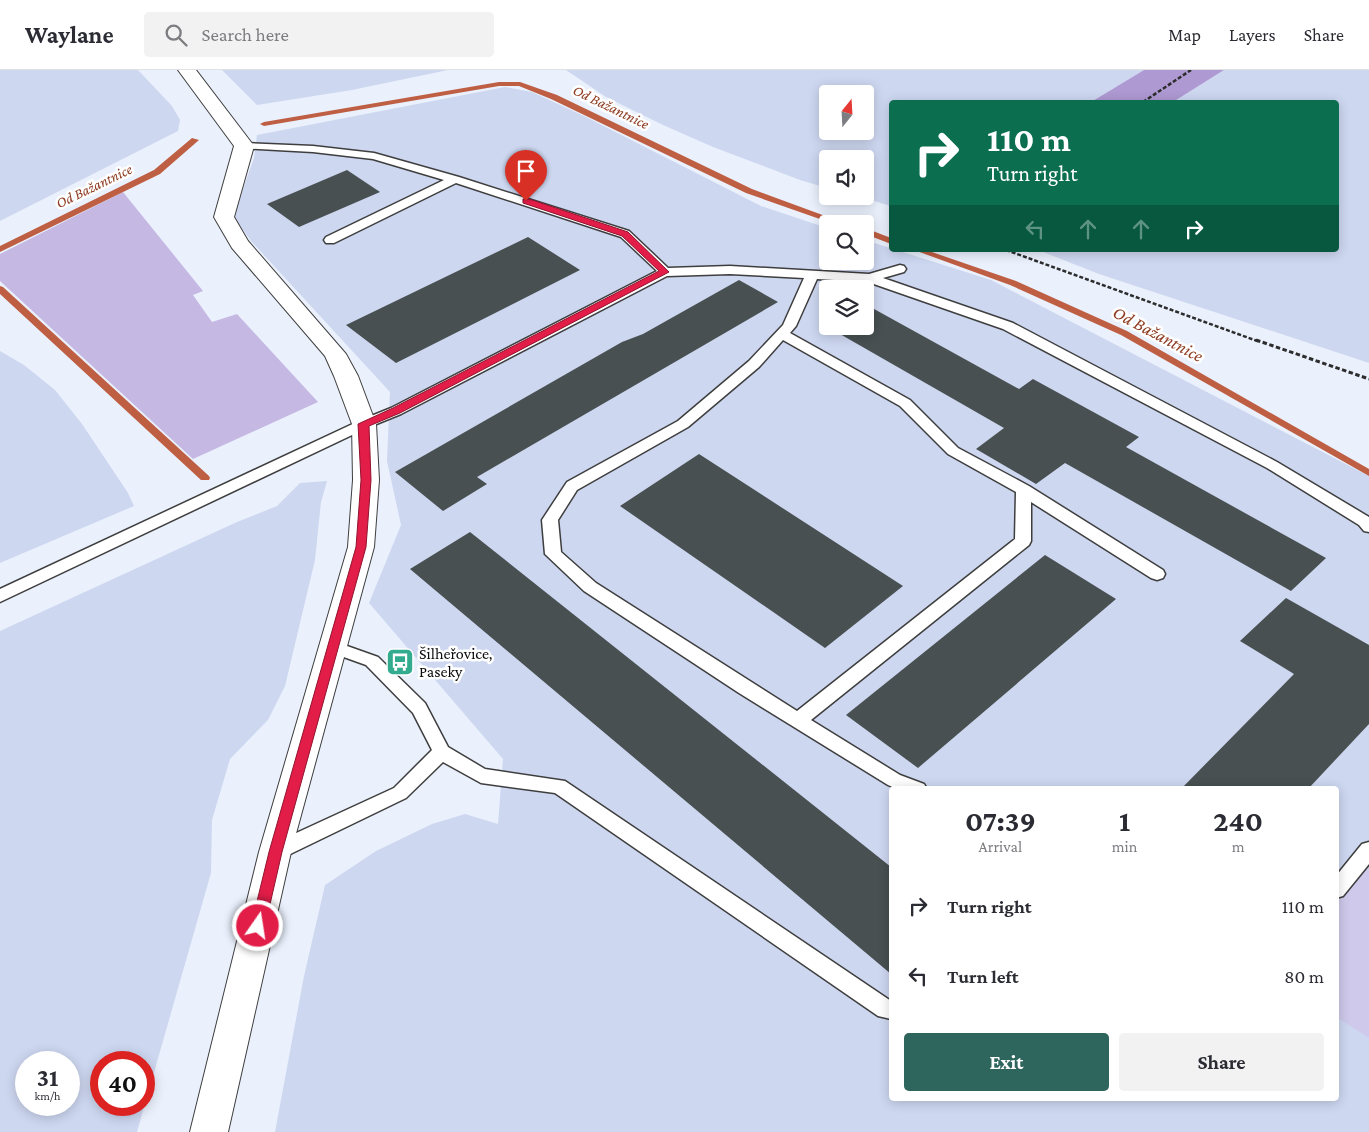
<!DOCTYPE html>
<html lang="en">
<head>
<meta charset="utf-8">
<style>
  body { margin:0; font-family:"Crimson Pro",serif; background:#f2f2f3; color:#2b2b33; height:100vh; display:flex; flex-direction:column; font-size:19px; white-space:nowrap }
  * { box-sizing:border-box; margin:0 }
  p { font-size:16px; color:#7c7c81 }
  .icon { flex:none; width:28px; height:28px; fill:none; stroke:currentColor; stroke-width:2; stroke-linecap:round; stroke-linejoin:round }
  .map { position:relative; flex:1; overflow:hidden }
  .details { position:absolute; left:889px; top:716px; width:450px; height:315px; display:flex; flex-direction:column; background:#fff; border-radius:5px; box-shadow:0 2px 12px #0003 }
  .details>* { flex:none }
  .hud { position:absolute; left:889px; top:30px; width:450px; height:152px; border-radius:5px; box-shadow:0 2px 12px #0003; background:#0b6e4f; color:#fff; overflow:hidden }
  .needle { width:32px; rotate:18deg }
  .buttons { position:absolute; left:819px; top:15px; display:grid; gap:10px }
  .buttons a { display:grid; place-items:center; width:55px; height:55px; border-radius:5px; background:#fff; box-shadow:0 2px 12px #0003; font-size:25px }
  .speed { position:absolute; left:15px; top:981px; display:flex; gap:10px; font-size:25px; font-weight:700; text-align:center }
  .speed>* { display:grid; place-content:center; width:65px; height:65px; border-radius:50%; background:#fff; box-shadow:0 2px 12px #0003; line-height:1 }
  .speed small { font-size:12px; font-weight:400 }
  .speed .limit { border:8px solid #d22; background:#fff; color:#111 }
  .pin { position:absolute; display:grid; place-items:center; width:42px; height:42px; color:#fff; margin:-51px -21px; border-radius:50% 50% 50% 0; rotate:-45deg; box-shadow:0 0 5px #0007 }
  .pin .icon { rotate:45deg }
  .me { position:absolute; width:55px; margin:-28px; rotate:13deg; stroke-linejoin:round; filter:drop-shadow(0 0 4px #0008) }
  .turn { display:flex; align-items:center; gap:18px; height:105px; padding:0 15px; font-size:22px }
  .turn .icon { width:65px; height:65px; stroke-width:2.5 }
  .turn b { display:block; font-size:35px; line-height:42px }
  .lanes { display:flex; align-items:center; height:48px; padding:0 15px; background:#0003; justify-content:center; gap:25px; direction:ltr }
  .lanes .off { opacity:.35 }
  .eta { display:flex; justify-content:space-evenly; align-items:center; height:85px; text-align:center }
  .eta b { font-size:30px; font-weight:700; line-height:35px }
  .primary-button { display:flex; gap:10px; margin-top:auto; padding:10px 15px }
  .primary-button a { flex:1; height:58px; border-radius:5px; background:#2e655c; color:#fff; font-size:20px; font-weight:700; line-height:58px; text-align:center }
  .primary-button a+a { background:#f2f2f3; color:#2b2b33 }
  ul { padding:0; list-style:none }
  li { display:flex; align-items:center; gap:15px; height:70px; padding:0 15px }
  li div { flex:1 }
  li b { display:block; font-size:19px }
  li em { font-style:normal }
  header { display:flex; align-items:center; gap:30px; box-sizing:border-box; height:70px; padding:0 25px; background:#fff; border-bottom:1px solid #e1e1e2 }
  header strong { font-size:24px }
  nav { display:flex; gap:28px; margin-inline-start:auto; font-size:18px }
  .search { width:350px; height:45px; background:#f2f2f3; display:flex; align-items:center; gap:12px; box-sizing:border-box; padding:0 18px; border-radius:5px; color:#7c7c81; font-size:19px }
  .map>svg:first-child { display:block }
</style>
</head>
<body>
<header>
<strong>Waylane</strong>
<div class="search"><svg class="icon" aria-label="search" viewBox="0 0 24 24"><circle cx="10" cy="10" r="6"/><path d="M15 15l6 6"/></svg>Search here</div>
<nav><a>Map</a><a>Layers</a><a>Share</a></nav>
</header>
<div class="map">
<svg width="1369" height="1062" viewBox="0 0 1369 1062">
  <rect width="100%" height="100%" fill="#eaf1fd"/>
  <!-- farmland -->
  <path fill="#cdd7f0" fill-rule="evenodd" d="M0 0H138L172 36 180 50 178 61 0 151Z
    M222 0H448L352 20 257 35Z
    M566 0H1144L1091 32H891V136L857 126H865V89H828L827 118 800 110 713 77 663 55 606 27ZM828 24H865V61H828Z
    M1224 0H1369V293L1099 204 1038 180H1336V32H1173Z
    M505 17 532 22 584 46 761 136 827 158 828 191H865V170L991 210 1369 406V1062H275L304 906 325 815 376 781 432 754 465 744 498 754 503 689 369 533 401 455 387 391 390 322 251 171 235 149V141L254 88 257 65ZM828 219H865V256H828ZM891 719H1336V1029H891Z
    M0 281 24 295 55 320 82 354 128 423 134 436 0 493Z
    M327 411 321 432 315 490 285 616 268 650 230 689 212 750 211 803 137 1062H0V561L237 452 277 436 300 413ZM26 992H69V1035H26ZM101 992H144V1035H101Z"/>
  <!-- green -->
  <path fill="#c5b8e3" d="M123 122 203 221 193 225 212 252 237 244 318 332 193 389 0 211V184Z"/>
  <!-- forest -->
  <path fill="#ae99d2" d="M1144 0H1224L1173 32H1091Z"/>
  <!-- pitch -->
  <path fill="#cfc9eb" d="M1369 780V968L1336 947V820Z"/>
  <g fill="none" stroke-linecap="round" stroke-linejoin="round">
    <!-- stream -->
    <path fill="#be5e43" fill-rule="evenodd" d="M499 12H520L557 25 752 119 847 154H834L746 123 551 29 519 16H499L264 56 260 54 264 52Z
      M192 68 199 70 160 104 0 182V176L154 100Z
      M865 158 891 168V174L865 164Z
      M914 180H926L1016 211 1127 261 1369 399V406L1121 265 1010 215Z
      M0 216 3 217 209 406 210 408 209 410H201L0 224Z"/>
  </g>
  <!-- building -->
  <path fill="#485052" d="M347 100 380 122 299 157 267 134Z
    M528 167 580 200 396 293 346 255Z
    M739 210 778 232 477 407 487 414 443 441 395 402 622 272 643 264Z
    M865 234 1019 319 1033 309 1139 367 1126 377 1326 488 1291 521 1065 393 1036 414 976 379 1004 358 819 252 828 247V256H865Z
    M699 384 903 516 825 578 620 436Z
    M470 462 891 797V904L410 499Z
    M1045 485 1116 529 918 698 846 645Z
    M1286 528 1369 575V654L1308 719H1181L1294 604 1240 571Z"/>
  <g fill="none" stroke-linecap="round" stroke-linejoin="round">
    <!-- service casing -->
    <g stroke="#3e3e3e" stroke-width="3">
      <path id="service" d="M244 73 313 76 374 83 459 107 629 161 668 198 730 196 869 204 900 195 904 196 906 199 904 202 883 208 1013 253 1277 392 1369 447V462L1364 461 1359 455 1267 398 1003 259 868 212 817 209 796 256 790 263 910 330 958 378 1029 416 1163 500 1165 504 1163 508 1157 510 1151 508 1031 432V471L1029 475 811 650 900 705 924 714 927 719H897L888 715 739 623 584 521 545 484 542 450 567 412 678 351 749 291 783 255 804 208 730 204 667 206 401 344 369 357 0 532V519L359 351 391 338 657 201 621 167 456 113 334 173H326L324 170 326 167 444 110 373 89 313 82 240 78 238 76ZM783 270 900 336 948 384 1016 422 1015 469 797 641 596 513 561 482 558 450 577 420 688 357 759 297Z
        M333 571 378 587 425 633 448 677 485 699 565 711 891 931V949L878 946 555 723 481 713 443 692 406 728 282 788 275 790 268 788 266 782 268 776 394 718 432 680 413 643 366 595 327 581 325 577 327 573Z
        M1369 772V794L1343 826 1336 828V806L1362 774Z"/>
    </g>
    <!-- tertiary casing -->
    <g stroke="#3e3e3e" stroke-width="2">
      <path id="tertiary" d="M178 0H196L254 76 234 147 248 171 346 284 358 306 376 354 379 410 374 477 291 782 228 1062H190L259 782 348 477 353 410 352 354 334 306 325 286 232 178 214 147 234 76Z"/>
    </g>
    <!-- path-far1 -->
    <path stroke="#2d2d2d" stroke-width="2.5" stroke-dasharray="4 2" stroke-linecap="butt" d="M1143 32 1191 0
      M1006 180 1260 272"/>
    <!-- path -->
    <path stroke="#2d2d2d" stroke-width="3" stroke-dasharray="4.5 2.5" stroke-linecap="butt" d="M1256 270 1369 309"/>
    <!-- service -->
    <use href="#service" fill="#fff" fill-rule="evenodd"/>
    <!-- tertiary -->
    <use href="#tertiary" fill="#fff" fill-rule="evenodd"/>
  </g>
  <!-- route -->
  <path fill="#e11d48" stroke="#92132f" d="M523 129H529L628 162 669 202 400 343 369 356 371 410 366 477 282 782 265 856 263 861 258 863 253 861 251 856 269 782 356 477 361 410 358 354 393 338 659 201 622 166 523 133Z"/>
  <!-- icons -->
  <defs>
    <g id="bus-square" transform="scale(1.4375)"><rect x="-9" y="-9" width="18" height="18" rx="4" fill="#32ab8f" stroke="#fff"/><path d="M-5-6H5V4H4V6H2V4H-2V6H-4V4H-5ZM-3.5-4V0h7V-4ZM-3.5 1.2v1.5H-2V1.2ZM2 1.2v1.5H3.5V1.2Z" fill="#fff"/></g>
  </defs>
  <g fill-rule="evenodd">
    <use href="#bus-square" x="400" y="592"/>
  </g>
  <g text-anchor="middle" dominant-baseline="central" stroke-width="5" stroke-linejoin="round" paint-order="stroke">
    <!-- far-water labels -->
    <g font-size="15" font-style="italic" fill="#8e3d22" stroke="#fff">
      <text transform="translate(611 37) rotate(26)">Od Bažantnice</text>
      <text transform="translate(94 116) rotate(-26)">Od Bažantnice</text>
    </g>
    <!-- poi labels -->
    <g font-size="16" fill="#0b0b0b" stroke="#fff" text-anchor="start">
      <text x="419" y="583">Šilheřovice,<tspan x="419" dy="18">Paseky</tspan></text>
    </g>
    <!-- water labels -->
    <g font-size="18" font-style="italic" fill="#8e3d22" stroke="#fff">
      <text transform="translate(1158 264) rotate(28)">Od Bažantnice</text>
    </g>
  </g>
</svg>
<div class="buttons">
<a><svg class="needle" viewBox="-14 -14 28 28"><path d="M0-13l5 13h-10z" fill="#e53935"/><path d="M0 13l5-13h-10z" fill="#7c7c81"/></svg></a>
<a><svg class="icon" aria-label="sound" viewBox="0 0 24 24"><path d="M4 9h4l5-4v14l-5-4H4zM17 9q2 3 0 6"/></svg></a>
<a><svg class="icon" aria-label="search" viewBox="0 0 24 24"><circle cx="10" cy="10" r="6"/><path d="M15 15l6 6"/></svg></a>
<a><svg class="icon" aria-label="layers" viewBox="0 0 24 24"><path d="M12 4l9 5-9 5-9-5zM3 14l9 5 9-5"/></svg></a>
</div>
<div class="speed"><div>31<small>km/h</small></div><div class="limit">40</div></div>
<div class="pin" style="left:526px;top:131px;background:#d93025"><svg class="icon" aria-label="arrive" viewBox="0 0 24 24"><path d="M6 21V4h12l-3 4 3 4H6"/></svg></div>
<svg class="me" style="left:258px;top:856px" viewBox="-20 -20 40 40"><circle r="17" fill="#e11d48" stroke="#fff" stroke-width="3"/><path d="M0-11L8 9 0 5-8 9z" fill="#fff"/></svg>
<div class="hud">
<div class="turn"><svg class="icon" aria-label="right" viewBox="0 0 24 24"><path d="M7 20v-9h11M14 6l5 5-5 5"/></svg><div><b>110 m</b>Turn right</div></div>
<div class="lanes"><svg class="icon off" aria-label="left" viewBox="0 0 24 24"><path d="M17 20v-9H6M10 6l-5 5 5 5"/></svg><svg class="icon off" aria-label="ahead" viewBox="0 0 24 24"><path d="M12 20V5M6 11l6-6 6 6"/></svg><svg class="icon off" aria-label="ahead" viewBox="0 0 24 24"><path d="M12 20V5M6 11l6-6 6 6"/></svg><svg class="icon" aria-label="right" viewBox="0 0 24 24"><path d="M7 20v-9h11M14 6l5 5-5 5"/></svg></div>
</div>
<section class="details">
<div class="eta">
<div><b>07:39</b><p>Arrival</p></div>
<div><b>1</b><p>min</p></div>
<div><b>240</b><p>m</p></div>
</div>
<ul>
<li><svg class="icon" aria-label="right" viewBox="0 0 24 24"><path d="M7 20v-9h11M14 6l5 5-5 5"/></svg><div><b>Turn right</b></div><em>110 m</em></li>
<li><svg class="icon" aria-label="left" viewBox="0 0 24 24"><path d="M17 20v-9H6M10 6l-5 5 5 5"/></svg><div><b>Turn left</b></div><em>80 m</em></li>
</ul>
<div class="primary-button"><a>Exit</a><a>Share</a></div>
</section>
</div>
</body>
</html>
